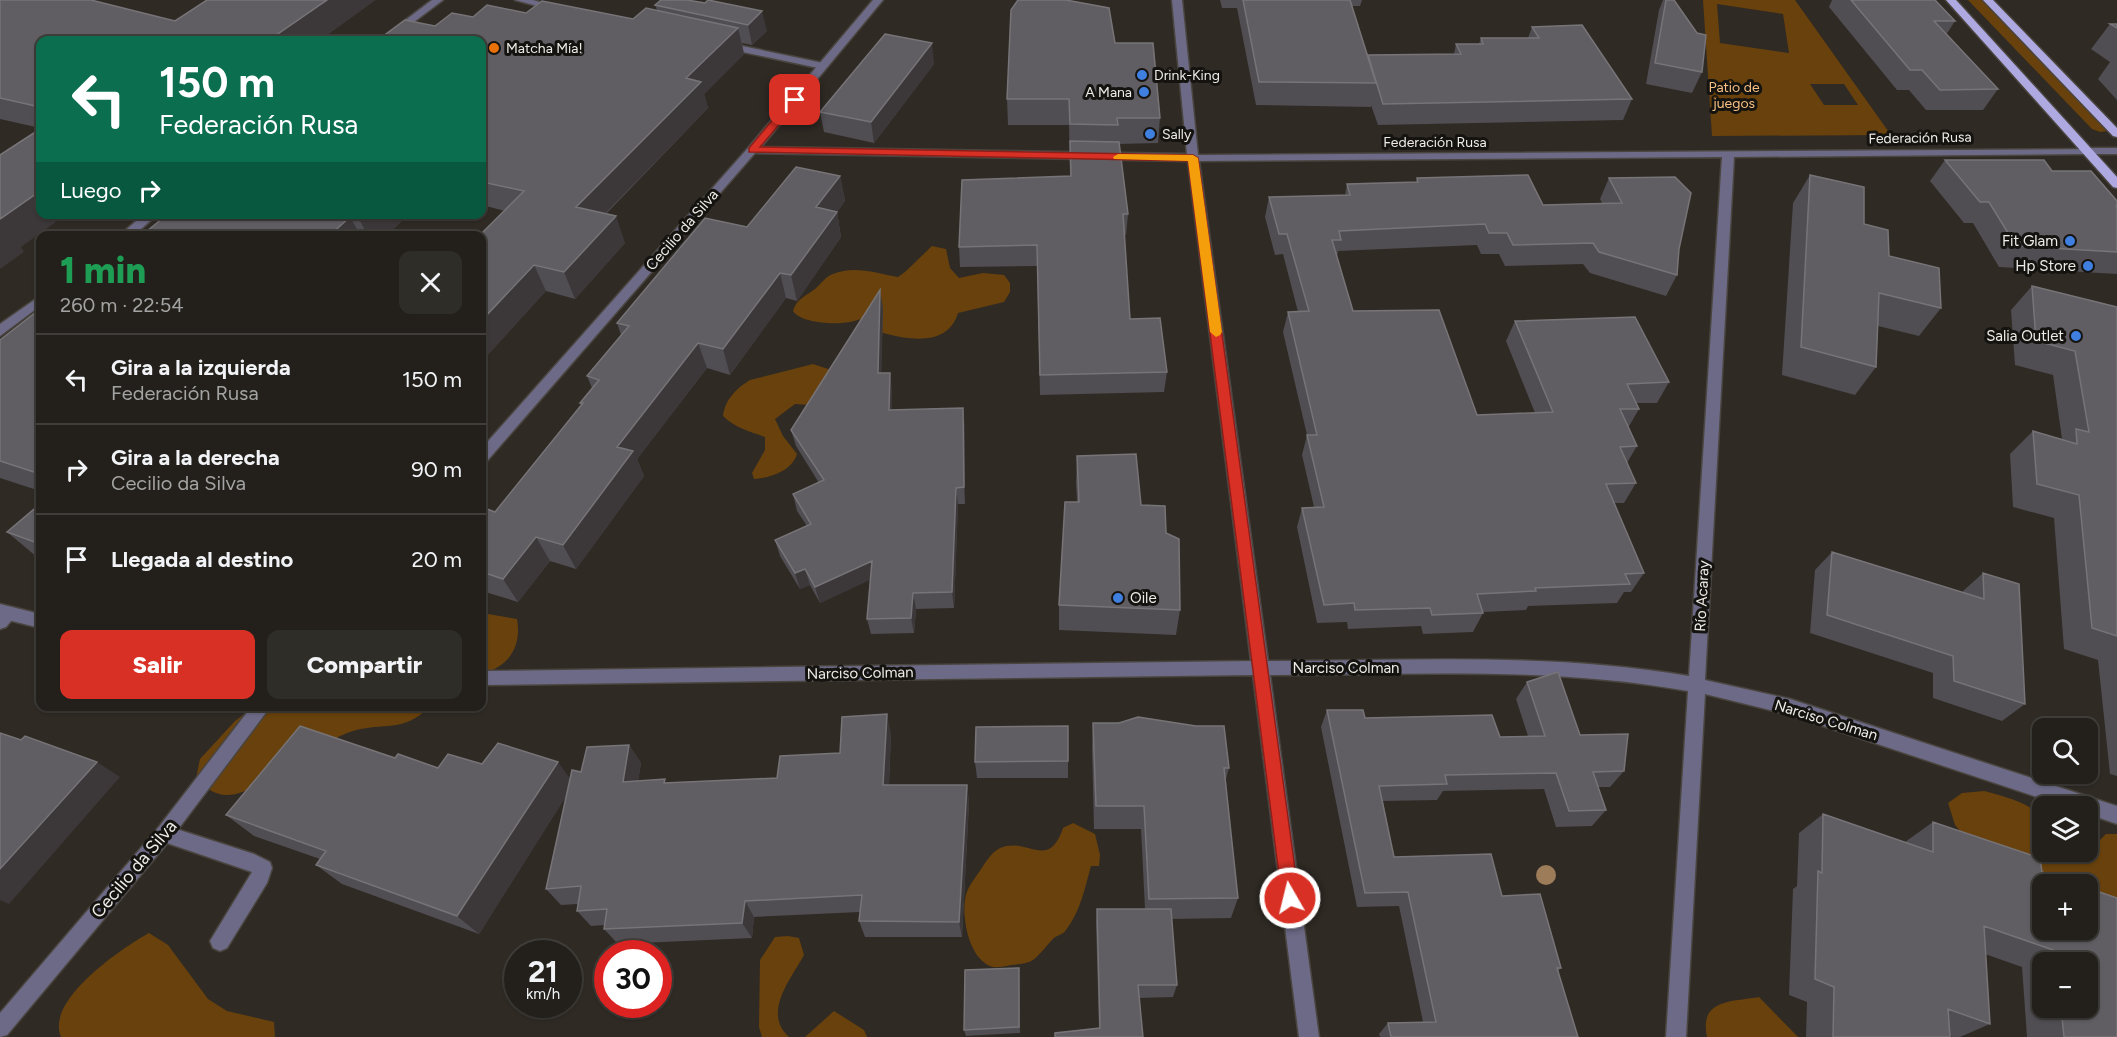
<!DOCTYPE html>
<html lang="es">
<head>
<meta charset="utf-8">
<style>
  body { margin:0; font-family:Figtree,sans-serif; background:#2f2d28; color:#f1f3f6; height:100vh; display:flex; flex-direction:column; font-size:22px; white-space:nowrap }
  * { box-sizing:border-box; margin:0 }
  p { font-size:20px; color:#a3a3a3 }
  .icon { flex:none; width:33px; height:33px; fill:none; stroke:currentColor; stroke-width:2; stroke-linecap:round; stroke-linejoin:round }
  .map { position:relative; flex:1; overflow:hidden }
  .panel { position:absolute; left:36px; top:231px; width:450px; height:480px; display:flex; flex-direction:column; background:#23201b; border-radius:12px; box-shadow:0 2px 4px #0004,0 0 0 2px #403e3a }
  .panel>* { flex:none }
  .top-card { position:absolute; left:36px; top:36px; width:450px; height:183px; border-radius:12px; box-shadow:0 2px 4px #0004,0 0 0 2px #403e3a; background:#0b6e4f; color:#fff; overflow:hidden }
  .tools { position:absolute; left:2032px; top:718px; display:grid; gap:12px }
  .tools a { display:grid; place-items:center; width:66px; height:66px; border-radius:12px; background:#23201b; box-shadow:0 2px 4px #0004,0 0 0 2px #403e3a; font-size:30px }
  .speed { position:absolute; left:504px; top:940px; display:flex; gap:12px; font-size:30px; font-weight:700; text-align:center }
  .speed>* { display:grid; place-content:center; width:78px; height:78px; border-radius:50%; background:#23201b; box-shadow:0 2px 4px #0004,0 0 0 2px #403e3a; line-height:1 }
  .speed small { font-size:15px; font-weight:400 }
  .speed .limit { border:9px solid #d22; background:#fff; color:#111 }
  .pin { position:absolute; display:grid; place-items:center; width:51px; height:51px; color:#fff; margin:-26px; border-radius:12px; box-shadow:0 3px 9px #0006 }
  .me { position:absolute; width:66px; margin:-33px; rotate:352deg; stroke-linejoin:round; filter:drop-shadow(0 0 4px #0008) }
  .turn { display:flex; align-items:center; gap:21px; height:126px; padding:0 24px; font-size:27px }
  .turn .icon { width:78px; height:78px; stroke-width:2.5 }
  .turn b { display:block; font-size:42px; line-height:51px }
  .then { display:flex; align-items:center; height:57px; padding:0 24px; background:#0003; gap:12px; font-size:22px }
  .round { display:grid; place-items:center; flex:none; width:63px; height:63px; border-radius:12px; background:#2f2d28 }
  .summary { display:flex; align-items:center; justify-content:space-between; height:102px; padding:0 24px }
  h1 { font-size:36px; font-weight:800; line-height:45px; color:#1e9e55 }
  .action { display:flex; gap:12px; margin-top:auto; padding:12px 24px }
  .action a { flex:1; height:69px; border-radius:12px; background:#d93025; color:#fff; font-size:24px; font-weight:800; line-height:69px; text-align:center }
  .action a+a { background:#2f2d28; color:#f1f3f6 }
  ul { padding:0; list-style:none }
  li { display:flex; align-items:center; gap:18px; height:90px; padding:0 24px; border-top:2px solid #403e3a }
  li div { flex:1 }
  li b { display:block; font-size:22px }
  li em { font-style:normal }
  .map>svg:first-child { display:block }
</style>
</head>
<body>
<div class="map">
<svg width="2117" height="1037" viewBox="0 0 2117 1037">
  <rect width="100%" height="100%" fill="#2f2a24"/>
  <!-- green -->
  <path fill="#68410c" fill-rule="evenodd" d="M1703 0H1795L1891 135 1712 136ZM1717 4 1783 14 1789 53 1720 43ZM1810 84H1844L1858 105H1824Z
    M1968 0H1983L2108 131 2100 132 2092 129Z
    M932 246 946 249 950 268 959 278 983 273 1004 275 1010 283V292L1004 302 958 313C946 354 890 336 861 326L860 319C846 326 802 325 793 311 796 299 806 296 815 289 821 284 826 276 833 274 853 265 877 273 898 277L905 272Z
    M813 364 831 370 811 405 795 404 775 419 783 436 797 454C792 471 770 478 754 479L752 473 765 450V437C749 431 735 428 723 416 725 399 737 388 750 380Z
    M482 613 517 619C522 647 509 666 482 674Z
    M254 707H429C404 733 383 722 353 731 318 741 260 795 227 795 214 795 204 787 196 778L200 759 235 721Z
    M1984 791C1999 795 2034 803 2042 819 2046 828 2043 843 2043 852H2068L2074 857 2088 852 2106 834H2117V898L2113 902H2088V885H2050L1971 844 1955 825 1948 803 1962 793Z
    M1073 823 1095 834 1100 855 1099 866H1091C1085 888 1080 912 1066 930 1063 935 1056 935 1052 940 1046 946 1040 955 1033 960 1027 964 1018 964 1011 965 1006 966 999 968 993 967 970 961 962 921 965 900 966 889 973 881 979 872 985 864 990 853 1000 848 1027 836 1048 872 1063 828Z
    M149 933 168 945 208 999 227 1011 274 1022 275 1037H61C45 1000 122 948 149 933Z
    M788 936 799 938 804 955C791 979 762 1013 789 1037H762L759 1027 760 960 775 937Z
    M1759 997 1798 1037H1707C1699 999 1731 1002 1759 997Z
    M834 1011 864 1030 867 1037H805Z"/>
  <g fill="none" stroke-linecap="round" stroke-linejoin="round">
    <!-- service casing -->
    <g stroke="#4a453f" stroke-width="3">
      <path id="service" d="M515 0H533L561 8 556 11Z
        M723 42 823 63 828 66 823 69 719 47 718 45Z
        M9 607 15 609 17 614 6 627 0 629V612Z
        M164 825 254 854 270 862 272 868 267 883 227 948 220 951 213 948 210 941 252 872 158 840 155 834 158 828Z"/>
    </g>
    <!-- minor casing -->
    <g stroke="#4a453f" stroke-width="3">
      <path id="minor" d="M432 0H443L390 40H379Z
        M873 0H883L761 147 1187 154 1172 0H1182L1198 155 2092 149 2094 151 2088 154 1734 157 1705 680 1790 699 2117 806V824L2088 814V807H2067L1790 715 1705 694 1686 1037H1666L1688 691C1551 666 1409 675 1270 675L1319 1037H1299L1253 675 482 685V671L1251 661 1188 161 755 153 487 461 482 462V448L748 148ZM1722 157 1689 676C1551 652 1408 661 1268 661L1199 161Z
        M144 214H158L133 236H119Z
        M40 296V306L0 336V324Z
        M0 604 40 614V628L0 618Z
        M252 706H271L170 840 7 1035 0 1037V1013L158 828Z"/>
    </g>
    <!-- tertiary casing -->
    <g stroke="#4a453f" stroke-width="3">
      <path id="tertiary" d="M2117 148V154H2088L2082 151 2088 148Z"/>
    </g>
    <!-- primary casing -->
    <g stroke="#4a453f" stroke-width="3">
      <path id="primary" d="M1946 0H1956L2117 177V188L2113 187Z
        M1983 0H1993L2117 128V137L2113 136Z"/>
    </g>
    <!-- service -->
    <use href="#service" fill="#6c6a86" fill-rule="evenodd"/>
    <!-- minor -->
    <use href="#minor" fill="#6c6a86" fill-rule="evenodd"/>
    <!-- tertiary -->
    <use href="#tertiary" fill="#6c6a86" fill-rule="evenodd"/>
    <!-- primary -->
    <use href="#primary" fill="#aea9e1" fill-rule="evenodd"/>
  </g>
  <!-- trees -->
  <circle fill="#9d7c59" cx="1546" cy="875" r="10"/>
  <!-- wall -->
  <path fill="#504d53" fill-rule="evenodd" d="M0 0 98 2 175 21 207 0H375L320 40H40V128L0 119Z
    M687 0 767 31 752 45 742 43 744 54 704 94 708 108 606 214 625 243 575 299 546 291 482 361V236L505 211 482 205V40L435 26 473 17 526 13 633 19 657 10 655 5Z
    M1220 0H1362L1360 6H1352L1368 55 1454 54 1456 44H1479L1481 38H1528L1532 27 1632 99 1623 120 1378 125 1371 105V107L1256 105 1237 8H1222Z
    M1663 0H1674L1702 72 1692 93 1646 84 1659 10Z
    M1832 0H1935L1955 21 1946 35 1998 89 1983 110H1926L1909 90H1897L1829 7Z
    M2110 24H2117V100L2098 79 2110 62 2091 49Z
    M1115 43 1160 118 1158 143 1119 144 1128 214 1126 235H1124L1130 319 1167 372 1164 392 1040 395 1037 266 960 267 959 247 1070 176 1069 125H1008L1007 99Z
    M934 64 874 143 824 132 820 112Z
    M1945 160 2052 171 2117 201V274L1999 267 1973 223H1964L1930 181Z
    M1810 175 1864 224 1889 256 1941 308 1919 336 1878 326 1876 367 1855 395 1782 375 1793 203Z
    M840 176 845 201 837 212 841 237 797 301 786 298 730 375 707 368 637 459 644 476 576 569 550 561 518 602 482 591V507L495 512 581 405 580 403 592 388 587 376 621 335 617 323 747 227Z
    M1417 178 1543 205 1602 203 1600 199 1609 178 1679 249 1677 275 1666 296 1590 273 1583 264 1505 266 1499 254H1481L1477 245 1338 251 1337 257 1353 311 1477 415 1535 413 1506 341 1515 321 1669 382 1657 403H1636L1639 409 1628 428 1637 446 1627 463 1636 483 1624 503H1614L1644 573 1631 592H1624L1617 603 1528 606 1526 610 1483 612V613L1473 632 1423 634 1421 626 1348 629 1347 622 1317 623 1297 527 1302 508 1314 507 1302 455 1307 435 1283 332 1288 312H1298L1283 254 1275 255 1265 217 1269 197 1345 195 1347 184 1416 182Z
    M168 214H409L386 236H126L142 235Z
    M2032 286 2117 307V776L2110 774 2098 660 2064 649 2054 518 2013 507 2010 454 2033 431 2062 439 2053 375 2015 365 2011 310Z
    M883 308 881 373 892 390V410L965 425V504H958L954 608 916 609 914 633 871 634 867 619 871 579 820 603 810 585 800 589 780 556 775 540 807 526 797 511 793 494 819 483 796 446 791 430Z
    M40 309V491L0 478V340Z
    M1077 456 1141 505 1166 533 1180 610 1176 635 1059 630V605L1077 502 1076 483Z
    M40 504V558L37 557 7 532Z
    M1832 552 1963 593V591L1983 573 2025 704 2002 721 1933 698V673L1810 633 1815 570Z
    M1527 682 1580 735 1624 771 1610 787H1598L1606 810 1592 826 1556 827 1544 789 1443 791 1437 800 1383 801 1394 857 1502 896 1561 968 1558 971 1578 1037H1380L1379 1034 1388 1023 1423 1022 1399 906 1357 907 1321 727 1327 710 1365 718 1500 737 1528 736 1516 699Z
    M1093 723 1229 768 1225 782 1238 898 1231 918 1171 919 1177 985 1173 997 1139 998 1143 1037 1099 1029 1096 923 1097 909H1145L1141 829H1094L1092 748Z
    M891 734 889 785H967L969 803 962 937H865L859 921 860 912 754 917 752 938 618 944 604 929 605 925 591 926 577 911 578 904 561 905 546 889 566 796 479 934 342 884 316 865 320 859 254 836 226 815 395 758 438 768 482 764 570 779 629 745 641 763 638 781 667 783 777 778Z
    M1068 761V778H977L975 762Z
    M1823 814 1905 842 1933 822 2040 858 2042 872 2079 885H2043V930H2088V888L2117 898V1037H2027L2022 967 1985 954 1990 1024 1960 1037H1953L1949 1036 1950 1037H1806L1807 1002 1789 995 1793 889 1797 886 1799 833ZM2043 963H2088V1008H2043Z
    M1019 974 1020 1033 966 1036 964 1030Z"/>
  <!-- shaded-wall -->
  <path fill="#3c383a" d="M327 0H375L320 40H269Z
    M762 11 767 31 752 45 748 25Z
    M738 28 744 54 704 94 708 108 586 233 576 207 686 78Z
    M932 43 934 64 874 143 871 122Z
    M840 176 845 201 837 212 841 237 797 301 791 275 816 207Z
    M40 191V214H67L21 247 24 252 0 269V219Z
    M364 214H409L386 236H368L359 219Z
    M616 216 625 243 575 299 564 272Z
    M350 217 361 236H329Z
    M534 265 546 291 482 361V320Z
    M780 273 786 298 730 375 723 349Z
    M880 290 883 308 881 391 878 373Z
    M698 343 707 368 637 459 644 476 576 569 563 545 617 447Z
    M890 373 892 390V427L889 410Z
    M482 374 487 384 482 390Z
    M963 408 965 425V504L964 487Z
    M956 488 958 504 954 608 952 592Z
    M536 537 550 561 518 602 503 579Z
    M872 561 876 577 820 603 815 587Z
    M805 569 810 585 800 589 795 573Z
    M913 593 916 609 914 633 911 618Z
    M887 714 891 734 888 803 883 785Z
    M629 745 641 763 635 800 623 782Z
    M97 762 120 777 9 904 0 900V869Z
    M558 762 574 784 479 934 457 916Z
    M967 785 969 803 962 937 959 922Z
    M745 901 754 917 752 938 742 923Z"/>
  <!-- building -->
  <path fill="#615e63" stroke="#777478" stroke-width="1.5" d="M0 0H91L175 21 207 0H327L269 40H40V107L0 98Z
    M661 0H687L705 3 708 0 762 11 748 25 655 5Z
    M1018 0H1066L1109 8 1115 43H1153L1160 118H1117L1118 125 1070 124 1069 99H1007L1011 10Z
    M1243 0H1350L1376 83 1259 82Z
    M1666 0H1674L1697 33 1706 35 1702 72 1655 63Z
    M1851 0H1935L1955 21H1934L1998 89 1940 90 1922 70H1910Z
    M542 1 633 19 646 8 738 28 686 78 701 82 576 207 616 216 564 272 534 265 482 320V236H479L524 191 482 182V40H378L405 20 435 26 452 13 473 17 487 5 526 13Z
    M2110 24H2117V28Z
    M1582 25 1632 99 1383 104 1368 55 1461 54 1456 44H1483L1481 38H1539L1532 27Z
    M885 34 932 43 871 122 820 112Z
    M40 129V191L0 219V155Z
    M1070 141 1119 142 1128 214H1123L1130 319 1160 318 1167 372 1040 375 1037 245 959 247 962 180 1071 176Z
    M1945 160H2044L2052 171H2091L2117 201V206H2116L2117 208V252L2016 246 1989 202H1980Z
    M796 167 840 176 816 207 837 212 791 275 780 273 723 349 698 343 617 447 633 451 563 545 536 537 503 579 482 572V507L495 512 583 403H580L599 380 587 376 629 326 617 323 705 218 747 227Z
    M1528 175 1543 205 1622 203 1609 178 1675 177 1691 193 1679 249 1677 275 1599 252 1593 243 1513 245 1507 233H1489L1485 224 1339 231 1341 240H1332L1353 311 1439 310 1477 415 1553 412 1515 321 1635 317 1669 382 1627 384 1639 409H1620L1637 446 1620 447 1636 483 1606 484 1644 573 1625 574 1630 584 1535 588 1536 591 1477 594 1483 613 1432 615 1430 608 1355 610 1354 603 1324 605 1302 508 1324 507 1307 435H1317L1288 312 1309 311 1287 234H1279L1269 197 1350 195 1347 184 1418 182 1417 178Z
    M1810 175 1864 187V224L1888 230 1889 256 1939 268 1941 308 1879 293 1876 367 1801 347Z
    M168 214H364L359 219 350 217 329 236H126L130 232 142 235Z
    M2032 286 2117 307V636L2092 628 2079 495 2037 484 2033 431 2077 444 2076 429 2089 432 2075 351 2036 341Z
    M880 290 878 373H890L889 410 963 408 964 487 956 488 952 592 913 593 911 618 867 619 872 561 815 587 805 569 795 573 775 540 811 524 793 494 824 480 791 430Z
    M40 309V474L0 461V340Z
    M1136 454 1141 505 1165 506 1166 533 1179 539 1180 610 1059 605 1065 502H1079L1077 456Z
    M40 504V544L7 532Z
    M1832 552 1984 599 1983 573 2019 584 2025 704 1954 681 1953 656 1827 615Z
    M1558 672 1580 735 1628 734 1624 771 1593 772 1606 810 1569 811 1556 773 1445 775 1447 784 1379 786 1394 857 1491 854 1502 896 1540 894 1561 968H1557L1578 1037H1391L1388 1023 1436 1022 1408 892 1365 893 1327 710H1363L1365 718 1492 715 1500 737 1545 736 1527 682Z
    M887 714 883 785H967L959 922 859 921 862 895 745 901 742 923 604 929 607 909 577 911 581 886 546 889 572 770 581 772 587 747 629 745 623 782 665 779 664 783 777 778 780 756 840 753 842 717Z
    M1138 717 1196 726H1224L1229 768H1224L1238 898 1149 899 1144 806H1096L1093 723H1119Z
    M300 726 395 758 398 754 438 768 448 754 482 764 498 743 558 762 457 916 316 865 326 851 226 815Z
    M1068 726V761L975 762 976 727Z
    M0 733 21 740 25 736 97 762 0 869Z
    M1823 814 1933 852V822L2040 858 2042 872 2079 885H2043V930H2088V888L2117 898V1037H2064L2061 1008H2088V963H2057L2056 951 1984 926 1990 1024 1948 1009 1950 1037H1833L1834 987 1815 979 1818 871 1822 873Z
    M1097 909H1171L1177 985H1138L1143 1037H1055V1033L1100 1028Z
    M1019 968V1027L964 1030 965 970Z"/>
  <!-- route -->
  <path fill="#d93025" stroke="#8d1f18" stroke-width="1.5" d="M791 98 800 100 760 147 1193 155 1198 158 1299 898 1296 905 1290 907 1284 905 1282 898 1188 161 749 152V148Z"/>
  <!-- slow -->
  <path fill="#f59e0b" d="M1118 154 1193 155 1198 158 1222 332 1220 335 1216 337 1210 332 1188 161 1114 159 1113 157Z"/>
  <!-- markers -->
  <circle fill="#e8710a" stroke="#151310" stroke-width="2" cx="494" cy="48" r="6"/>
  <g fill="#3f7fe0" stroke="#151310" stroke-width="2">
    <circle cx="1142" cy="75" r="6"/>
    <circle cx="1144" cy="92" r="6"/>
    <circle cx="1150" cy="134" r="6"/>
    <circle cx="2070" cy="241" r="6"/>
    <circle cx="2088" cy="266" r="6"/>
    <circle cx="2076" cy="336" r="6"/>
    <circle cx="1118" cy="598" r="6"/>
  </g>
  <g text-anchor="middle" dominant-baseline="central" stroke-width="6" stroke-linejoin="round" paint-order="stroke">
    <!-- far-poi labels -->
    <g font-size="14" fill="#efece8" stroke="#151310" text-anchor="start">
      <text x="506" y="48">Matcha Mía!</text>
      <text x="1154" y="75">Drink-King</text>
      <text x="1132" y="92" text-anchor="end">A Mana</text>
      <text x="1162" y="134">Sally</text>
    </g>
    <!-- far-park labels -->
    <g font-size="14" fill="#f7c084" stroke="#151310">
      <text x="1734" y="87">Patio de<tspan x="1734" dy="16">juegos</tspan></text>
    </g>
    <!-- far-street labels -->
    <g font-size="14" fill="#efece8" stroke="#151310">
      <text transform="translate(1920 138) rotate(-1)">Federación Rusa</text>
      <text x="1435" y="142">Federación Rusa</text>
    </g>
    <!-- street labels -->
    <g font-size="15" fill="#efece8" stroke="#151310">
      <text transform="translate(682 230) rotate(-49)">Cecilio da Silva</text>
      <text transform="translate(1702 596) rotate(-87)">Río Acaray</text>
      <text x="1346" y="668">Narciso Colman</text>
      <text transform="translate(860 673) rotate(-1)">Narciso Colman</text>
      <text transform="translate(1826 720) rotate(17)">Narciso Colman</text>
    </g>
    <!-- poi labels -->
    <g font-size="15" fill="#efece8" stroke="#151310" text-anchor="end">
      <text x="2058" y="241">Fit Glam</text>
      <text x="2076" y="266">Hp Store</text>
      <text x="2064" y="336">Salia Outlet</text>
      <text x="1130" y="598" text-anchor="start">Oile</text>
    </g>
    <!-- near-street labels -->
    <g font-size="18" fill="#efece8" stroke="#151310">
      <text transform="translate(134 869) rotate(-50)">Cecilio da Silva</text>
    </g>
  </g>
</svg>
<div class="tools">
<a><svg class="icon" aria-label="search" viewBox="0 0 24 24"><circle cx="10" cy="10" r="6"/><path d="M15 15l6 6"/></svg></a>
<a><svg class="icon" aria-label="layers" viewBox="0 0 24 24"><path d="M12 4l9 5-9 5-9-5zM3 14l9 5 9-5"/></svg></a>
<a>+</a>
<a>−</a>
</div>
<div class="speed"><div>21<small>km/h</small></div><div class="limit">30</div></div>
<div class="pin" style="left:795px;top:100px;background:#d93025"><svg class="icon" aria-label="arrive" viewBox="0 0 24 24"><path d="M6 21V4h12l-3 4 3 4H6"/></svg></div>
<svg class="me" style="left:1290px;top:898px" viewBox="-20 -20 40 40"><circle r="17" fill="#d93025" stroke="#fff" stroke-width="3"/><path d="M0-11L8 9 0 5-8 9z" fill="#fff"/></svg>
<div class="top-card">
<div class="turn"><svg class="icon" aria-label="left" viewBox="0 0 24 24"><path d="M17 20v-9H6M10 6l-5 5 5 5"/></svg><div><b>150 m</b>Federación Rusa</div></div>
<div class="then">Luego<svg class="icon" aria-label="right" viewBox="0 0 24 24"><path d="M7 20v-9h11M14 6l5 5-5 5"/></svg></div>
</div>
<section class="panel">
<div class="summary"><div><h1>1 min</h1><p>260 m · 22:54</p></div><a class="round"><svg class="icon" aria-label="close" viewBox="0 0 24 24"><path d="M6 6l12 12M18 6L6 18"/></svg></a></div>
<ul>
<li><svg class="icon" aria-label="left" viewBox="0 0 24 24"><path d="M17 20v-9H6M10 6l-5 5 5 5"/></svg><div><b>Gira a la izquierda</b><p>Federación Rusa</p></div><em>150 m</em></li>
<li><svg class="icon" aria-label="right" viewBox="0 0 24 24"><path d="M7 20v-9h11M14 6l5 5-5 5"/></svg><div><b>Gira a la derecha</b><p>Cecilio da Silva</p></div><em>90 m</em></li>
<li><svg class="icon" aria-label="arrive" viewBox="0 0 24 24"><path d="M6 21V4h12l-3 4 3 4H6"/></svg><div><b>Llegada al destino</b></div><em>20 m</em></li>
</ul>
<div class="action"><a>Salir</a><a>Compartir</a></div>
</section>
</div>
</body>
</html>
